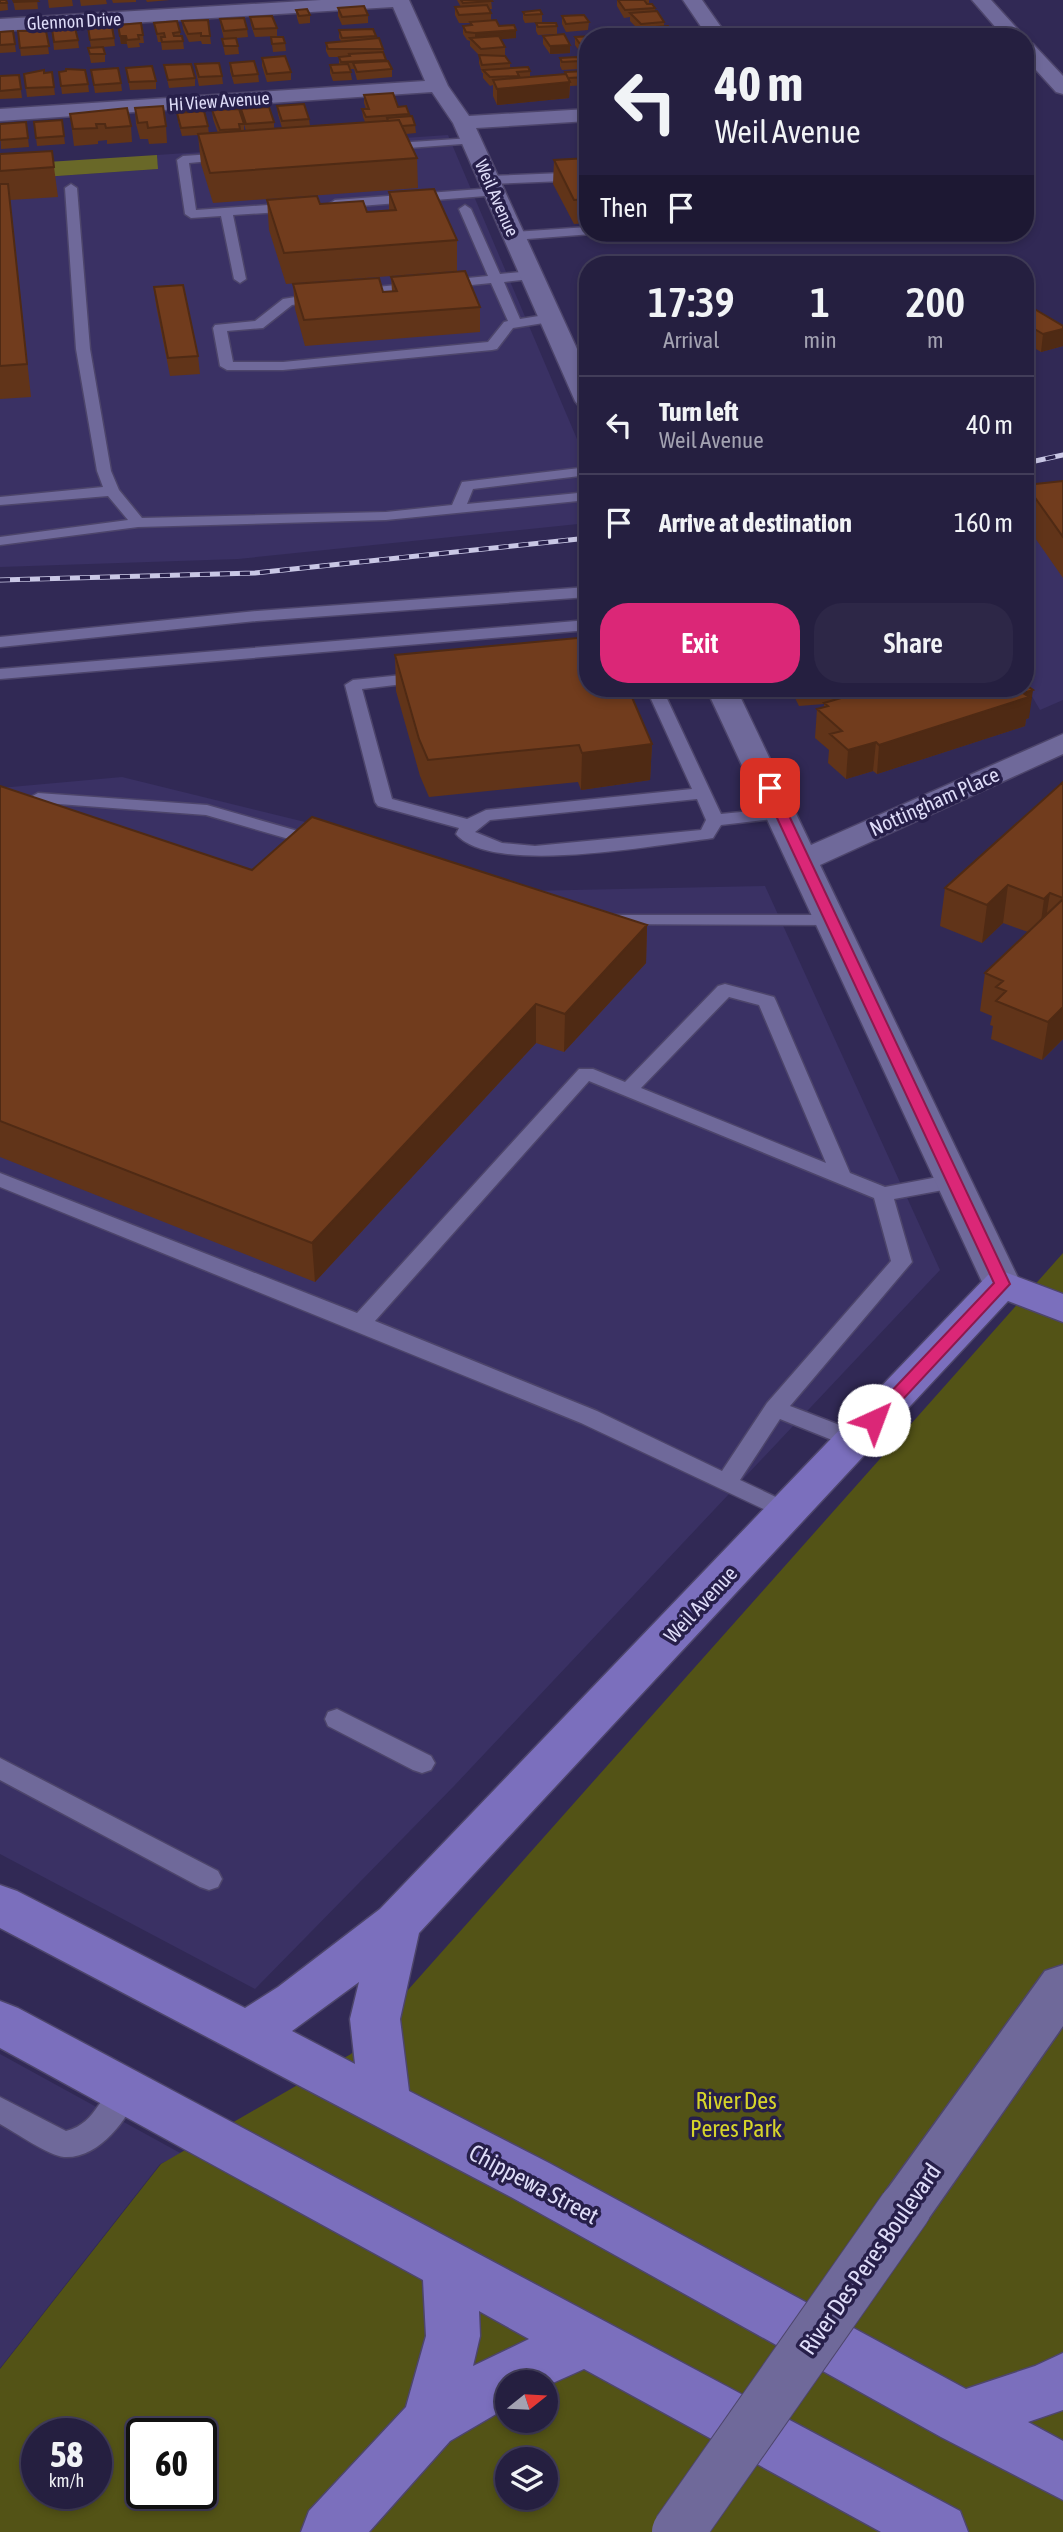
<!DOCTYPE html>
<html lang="en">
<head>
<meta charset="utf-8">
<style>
  body { margin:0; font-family:"Asap Condensed",sans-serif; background:#2d2747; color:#f1f3f6; height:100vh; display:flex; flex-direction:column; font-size:26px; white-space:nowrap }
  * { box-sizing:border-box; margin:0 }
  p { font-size:23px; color:#a3a2b1 }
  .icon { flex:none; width:38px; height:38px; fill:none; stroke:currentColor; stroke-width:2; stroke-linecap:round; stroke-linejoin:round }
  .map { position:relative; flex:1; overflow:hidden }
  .drawer { position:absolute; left:579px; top:256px; width:455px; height:441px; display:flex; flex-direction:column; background:#251f40; border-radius:28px; box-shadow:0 4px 10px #0003,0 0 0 2px #423d59 }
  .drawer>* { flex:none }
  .banner { position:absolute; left:579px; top:28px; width:455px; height:214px; border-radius:28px; box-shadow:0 4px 10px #0003,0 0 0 2px #423d59; background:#251f40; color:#f1f3f6; overflow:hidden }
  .needle { width:46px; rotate:72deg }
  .buttons { position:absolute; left:495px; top:2370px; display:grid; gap:14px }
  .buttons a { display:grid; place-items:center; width:63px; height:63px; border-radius:50%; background:#251f40; box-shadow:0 4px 10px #0003,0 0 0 2px #423d59; font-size:35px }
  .speed { position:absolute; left:21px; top:2418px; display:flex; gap:14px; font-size:35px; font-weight:700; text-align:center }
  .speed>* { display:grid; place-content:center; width:91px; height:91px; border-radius:50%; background:#251f40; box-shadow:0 4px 10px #0003,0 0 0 2px #423d59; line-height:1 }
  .speed small { font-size:18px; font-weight:400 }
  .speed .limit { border:4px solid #111; border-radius:10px; background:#fff; color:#111 }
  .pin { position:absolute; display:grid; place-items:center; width:60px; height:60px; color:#fff; margin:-30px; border-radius:14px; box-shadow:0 4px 10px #0006 }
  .me { position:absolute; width:77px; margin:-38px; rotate:43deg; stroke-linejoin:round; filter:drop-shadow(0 0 5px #0008) }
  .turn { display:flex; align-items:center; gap:24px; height:147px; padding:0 21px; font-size:32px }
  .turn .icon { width:91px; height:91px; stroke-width:2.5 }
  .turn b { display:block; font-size:49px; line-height:60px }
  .then { display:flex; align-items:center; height:66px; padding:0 21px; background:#0003; gap:14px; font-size:26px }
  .eta { display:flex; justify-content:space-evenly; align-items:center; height:119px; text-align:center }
  .eta b { font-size:42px; font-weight:600; line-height:49px }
  .cta { display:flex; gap:14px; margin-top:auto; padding:14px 21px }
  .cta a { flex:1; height:80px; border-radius:28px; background:#db2777; color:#fff; font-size:28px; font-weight:600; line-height:80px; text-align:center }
  .cta a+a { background:#2d2747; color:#f1f3f6 }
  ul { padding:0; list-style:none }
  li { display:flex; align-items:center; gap:21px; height:98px; padding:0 21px; border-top:2px solid #423d59 }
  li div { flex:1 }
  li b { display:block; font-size:26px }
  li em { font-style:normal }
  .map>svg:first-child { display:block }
</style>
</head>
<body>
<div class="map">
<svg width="1063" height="2532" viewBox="0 0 1063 2532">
  <rect width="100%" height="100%" fill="#312955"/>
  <!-- built -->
  <path fill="#3a3164" d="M448 135 588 465V523L238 559 0 567V180L158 169 157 155Z
    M1063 494V700L1040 710 1026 686V506Z
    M122 777 305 822 525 891 765 886 940 1270 454 1786 255 1989 0 1854V788Z
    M0 2054 182 2154 160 2164 0 2368Z"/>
  <!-- green -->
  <path fill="#535316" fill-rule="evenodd" d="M1063 1253V2532H0V2369L161 2164 351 2054ZM508 2382H546V2420H508ZM37 2434H96V2494H37ZM142 2434H201V2494H142ZM508 2459H546V2497H508Z"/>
  <!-- forest -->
  <path fill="#696828" d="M157 155 158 169 0 180V165Z"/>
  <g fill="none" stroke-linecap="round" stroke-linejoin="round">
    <!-- service casing -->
    <g stroke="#4d456b" stroke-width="3">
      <path id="service" d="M471 138 475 139V143L382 150 376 147 382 144Z
        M228 153 232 155V159L189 163 196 210 296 203 302 207 296 211 233 215 246 279 240 283 234 279 221 216 191 218 185 214 177 160 183 156Z
        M588 172V180L489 184 483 180 489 176Z
        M71 184 77 188 90 349 111 471 119 490 142 518 386 512 452 505 462 482 588 467V475L473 489 467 504 588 492V500L386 520 138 527 0 545V537L128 520 108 496 0 505V497L103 487 97 471 76 349 65 188Z
        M494 188 500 192 498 195 335 208 329 204 335 200Z
        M465 205 471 209 500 274 531 271 537 275 531 279 504 282 520 319 551 314 556 315V321L513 328 497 349 492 350 283 370H227L220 366 213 328 215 325 255 321 283 299 320 293 326 297 325 300 292 305 263 328 227 331 233 362H283L488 342 504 322 508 321 491 283 356 297 350 293 356 289 488 276 459 209Z
        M588 227V233L592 234 514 240 508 236 514 232Z
        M588 587V597L257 621 0 647V637L257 611Z
        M588 620V630L0 679V669Z
        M422 673 428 675 430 678 428 681 362 689 392 799 467 819 486 810 692 789 646 688H662L721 814 782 808 791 813 782 818 721 825 713 838 707 839C655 845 491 876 456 834L459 828 378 806 375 802 345 685 353 680ZM697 799 706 820 701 830 535 846 502 843 475 832 490 820Z
        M38 793 207 805 326 839 329 843 320 848 206 815 32 802 29 798Z
        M604 915H833L842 920 833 925 598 924 595 920 598 916Z
        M725 984 774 997 776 1001 850 1173 885 1187 954 1174 961 1176 964 1181 961 1186 954 1188 894 1199 912 1262 790 1406 863 1434 866 1440 863 1446 855 1448 847 1446 780 1419 740 1480 795 1506 799 1512 795 1518 787 1520 581 1423 0 1187V1173L357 1313 579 1069H593L625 1082 718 986ZM729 997 759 1005 826 1163 641 1088ZM589 1081 874 1198 891 1261 767 1403 722 1471 597 1411 375 1321Z
        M337 1709 431 1756 435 1763 431 1770 422 1773 413 1770 328 1726 325 1719 328 1712Z
        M0 1758 218 1871 222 1879 218 1887 209 1890 200 1887 0 1780Z
        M126 2079 136 2082 140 2091C127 2119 100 2159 64 2157 49 2156 15 2132 0 2124V2097L66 2131C99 2123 99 2089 126 2079Z"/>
    </g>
    <!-- minor casing -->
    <g stroke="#4d456b" stroke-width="3">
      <path id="minor" d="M321 0H409L448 86 469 116 588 109V121L476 128 588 373V409L579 406 575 401 453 123 432 92 0 121V109L425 81 393 7 0 31V19Z
        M683 0H702L728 37H708Z
        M972 0H991L1025 37H1004Z
        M1026 42 1033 44 1063 76V94L1056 92 1026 59Z
        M706 688H736L811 845 1063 734V754L820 865 1021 1284 1016 1293 1002 1297 988 1293 983 1284Z"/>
    </g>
    <!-- secondary casing -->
    <g stroke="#4d456b" stroke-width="3">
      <path id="secondary" d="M1063 1965V2026L924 2225 905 2232 886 2225 878 2208 886 2191 1045 1971Z"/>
    </g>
    <!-- primary casing -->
    <g stroke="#4d456b" stroke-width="3">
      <path id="primary" d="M1002 1271 1063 1294V1322L1008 1301 419 1933 400 2019 409 2091 549 2163 966 2389 1035 2366 1063 2353V2410L1028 2422 1063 2441V2500L941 2437 511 2197 0 1928V1885L17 1891 245 2008 278 1987 380 1909 988 1275ZM359 1982 350 2019 355 2064 292 2031Z
        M0 2001 18 2008 960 2511 968 2532H881L584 2369 546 2386V2382H508V2407L450 2441 369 2532H301L309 2511 406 2407 426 2336 423 2280 0 2048ZM479 2311 529 2339 473 2366 480 2336Z"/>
    </g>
    <!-- service -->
    <use href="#service" fill="#6f699a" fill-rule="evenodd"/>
    <!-- minor -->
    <use href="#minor" fill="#6f699a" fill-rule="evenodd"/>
    <!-- secondary -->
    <use href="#secondary" fill="#6f699a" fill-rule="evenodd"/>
    <!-- primary -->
    <use href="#primary" fill="#7b6fbd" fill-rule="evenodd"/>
    <!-- rail casing -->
    <g stroke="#c9c7e5" stroke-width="5">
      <path id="rail" d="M1026 463 1063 455
        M0 580 255 573 588 538"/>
    </g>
    <!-- rail -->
    <use href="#rail" stroke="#271f4a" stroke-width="3.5" stroke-dasharray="10" stroke-linecap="butt"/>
    <!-- secondary-bridge casing -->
    <g stroke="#4d456b" stroke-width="54" stroke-linecap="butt">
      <path id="secondary-bridge" d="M678 2532 905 2208"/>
    </g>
    <!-- secondary-bridge -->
    <use href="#secondary-bridge" stroke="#6f699a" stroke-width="52"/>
  </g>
  <!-- wall -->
  <path fill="#613419" d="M0 0H7L8 10 0 11Z
    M13 0H37L38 9 15 10Z
    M48 0H72L73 6 49 8Z
    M80 0H106L107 4 81 6Z
    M112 0H136V2L113 3Z
    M146 0H170L147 2Z
    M457 0H491L492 9H488L491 13V20L516 38 501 39 505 47V55L510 63V68L530 71V77L565 74V72L588 77V85L570 86 569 98 497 105 493 96V85L490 86 483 78V73H482L479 63V55L470 46V41L467 40 463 34V26H470V23H459L455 15V7H461Z
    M617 0H649V4L655 8V11L664 22V26L676 37H642L641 32 630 21V17L624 18 617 6Z
    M338 8 368 15V23L342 25 338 16Z
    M296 10 310 15V23L299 24 297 18Z
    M523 12 542 14V22L525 23 523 19Z
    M562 16 589 22 588 30 566 32 562 24Z
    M250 17 277 28V36L255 37 251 25Z
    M220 19 247 29 248 37 224 39 221 27Z
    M208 20 211 44H202L201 41 189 42 183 29 182 21Z
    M154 23 180 32V36L183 41 184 49 162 50 161 42H158Z
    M536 23 557 26V34L538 35 536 31Z
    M118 25 143 35 144 43H139L140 47 128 48 127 44H121Z
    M88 27 114 38 115 46 91 48Z
    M52 29 78 40 79 48 54 50Z
    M339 30 376 36V39L383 49 386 61 392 69V77L357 80 354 69H350L352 80 333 81 330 73V65L339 64V57H329L326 51V43L341 41 339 38Z
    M13 31 16 52 0 53V32Z
    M18 31H46L49 54 21 56Z
    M543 36 570 45V53L550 54 543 44Z
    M271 37 285 43 286 51 273 52Z
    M575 37H588V51L580 52 575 45Z
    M222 39 238 46 239 54 225 55Z
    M88 48 105 54V62L91 63Z
    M262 58 291 72V80L267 82 262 66Z
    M560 58 580 61V69L562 70 560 66Z
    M230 63 258 74 259 82 234 84 230 71Z
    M195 64 222 76 223 84 199 86 196 72Z
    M164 65 195 78V86L169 88Z
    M126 68 156 81V89L130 90Z
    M91 70 121 83 122 91 95 93Z
    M52 72 55 95 27 97 24 74Z
    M59 72 88 84 89 92 62 94Z
    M19 75 22 98 0 99V76Z
    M364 95 398 107 409 114V116L415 125 416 133 406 134 417 158 418 188 213 203 201 164 198 135 182 136 178 121 177 113 208 126 209 134 218 133 213 119 212 110 244 124V131H246L242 117 241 109 274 122V129L282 128 278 114 277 106 309 119 310 126 365 122 363 117 362 109H366L364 103Z
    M135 108 166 126 167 143 149 144 148 139H140L136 124Z
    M70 114 131 126 132 142 107 144V140L98 141V144L74 146Z
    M62 120 65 144 37 146 34 122Z
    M26 122 29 147 1 149 0 124Z
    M0 154 54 167 58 197 10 200 31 397 0 399Z
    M588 158V223L574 224 553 184 554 160Z
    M389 192 457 240V271L286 284 269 230 267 200 320 204 367 212 389 210Z
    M391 277 480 307V332L305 346 295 309 293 284 383 292 392 291Z
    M154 287 198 356 200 374 170 376 156 305Z
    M1026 304 1063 326V346L1041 352 1026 343Z
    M1063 481V578L1026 525V484Z
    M395 655 652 744 650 780 581 790 578 782 429 797 420 776 396 691Z
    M790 688H1026L1029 718 1026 719 1025 726 877 774 873 771 846 779 828 763 829 750 815 738 817 709 824 707V704L799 706Z
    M1063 782V1039L1042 1060 991 1039 993 1026 990 1025 992 1016 980 1011 985 973 1028 932 1003 923 982 943 940 926 945 888Z
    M0 786 252 870 647 925 646 963 564 1052 536 1043 315 1282 0 1157Z"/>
  <!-- shaded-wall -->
  <path fill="#4f2a14" d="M516 30V38L475 41V33Z
    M120 36H126L127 44H121Z
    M570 45V53L550 54V46Z
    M570 82 569 98 497 105V89Z
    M1063 329V346L1041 352 1043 334Z
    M1033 690 1029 718 1026 719 1025 726 877 774 879 745Z
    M876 742 873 771 846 779 848 750Z
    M652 744 650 780 581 790 582 753Z
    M1008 885 1003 923 982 943 987 905Z
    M1050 893 1044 931 1039 936 1044 899Z
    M647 925 646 963 564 1052 565 1014Z
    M536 1004V1043L315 1282 312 1243Z
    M1063 1007V1039L1042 1060 1048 1022Z"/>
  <!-- building -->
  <path fill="#713c1d" stroke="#4f2a14" stroke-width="2" d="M0 0H6L7 3H0Z
    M13 0H37L38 1 14 2Z
    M461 0H491L492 1 463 3Z
    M618 0H644L647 4H652L655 8 625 10Z
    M487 5 491 13 459 15 455 7Z
    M364 6 368 15 342 17 338 8Z
    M307 9 310 15 299 16 296 10Z
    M540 10 542 14 525 15 523 12Z
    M657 11 664 22 641 24 630 13Z
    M584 15 589 22 566 24 562 16Z
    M272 16 277 28 254 29 250 17Z
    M244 18 247 29 224 31 220 19Z
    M208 20 210 36H201V33L188 34 182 21Z
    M496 20 499 26 514 25 516 30 475 33 466 32 463 26 472 25 470 22Z
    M177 21 180 32 173 33 174 36H182L183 41 162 42 161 37H165L164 33 157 34 154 23Z
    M141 23 143 35H138L139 39 127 40 126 36H120L118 25Z
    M536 23H556L557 26 538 27Z
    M668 26 676 36 648 37 641 28Z
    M88 27H112L114 38 90 40Z
    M75 28 78 40 54 42 52 29Z
    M373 29 376 36 342 38 339 30Z
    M13 31 15 44 0 45V32Z
    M18 31H46L49 46 20 48Z
    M564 34 570 45 550 46 543 36Z
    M499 36 505 47 481 49 470 38Z
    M594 36V37H588V43L580 44 575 37Z
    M271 37H283L285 43 272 44Z
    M236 38 238 46H224L222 39Z
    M379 38 383 49H328L326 43Z
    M103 47 105 54H90L88 48Z
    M383 52 386 60 341 62 339 57 350 56 349 54Z
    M479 55 505 56 510 63 482 65Z
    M285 56 291 72 267 74 262 58Z
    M577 57 580 61 562 62 560 58Z
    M254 61 258 74 233 76 230 63Z
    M388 61 392 69 357 72 353 63Z
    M219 63 222 76 199 77 195 64Z
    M191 64 195 78 168 80 164 65Z
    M348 64 351 72 333 73 330 65Z
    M152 66 156 81 129 82 126 68Z
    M528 67 530 71 517 72 519 76 490 77 483 70Z
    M118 68 121 83 94 85 91 70Z
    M66 69 85 70 88 84 61 86 59 72 66 71Z
    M44 70V73L52 72 54 87 26 88 24 74Z
    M585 71 588 77 568 78 565 72Z
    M566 74 570 82 497 89 493 80Z
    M19 75 21 89 0 91V76Z
    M393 93 398 107 406 106 409 114 366 117 362 109H369L364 95Z
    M304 104 309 119 282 121 277 106Z
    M163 106 166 126 148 128 147 122 138 123 135 108Z
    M269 107 274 122 246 124 241 109Z
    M127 108 131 126 106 128 105 124H96L97 128 73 129 70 114Z
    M239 109 244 124H239L240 129 220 130 212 110Z
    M204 111 208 126 181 128 177 113Z
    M412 116 415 125 402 126 399 120 388 121 387 118Z
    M62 120 64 136 36 138 34 122Z
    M399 120 417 158 210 173 198 134Z
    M26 122 28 138 0 140V124Z
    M52 151 54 167 0 171V154Z
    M588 158V199L574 200 554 160Z
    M0 184H8L27 364 0 366Z
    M434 189 457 240 284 253 267 200 317 196 320 204 363 201 367 212 396 210 389 192Z
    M465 271 480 307 304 320 293 284 379 278 383 292 397 291 391 277Z
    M183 285 198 356 168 358 154 287Z
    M1026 304 1063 326V329L1043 334 1026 324Z
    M1063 481V537L1026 485Z
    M588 637V688H628L652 744 582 753 579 745 428 760 419 739 395 655Z
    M1026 685 1033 690 1023 693 1029 697 879 745 876 742 848 750 830 734 842 731 817 709 828 706 824 703 869 690 866 688H1026Z
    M1063 782V898L1050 893 1044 899 1008 885 987 905 945 888Z
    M0 786 252 870 312 817 647 925 565 1014 536 1004 312 1243 0 1121Z
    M1063 899V1007L1048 1022 996 1001 1006 991 996 987 1003 981 985 973Z"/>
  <!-- route -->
  <path fill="#db2777" stroke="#8e194d" stroke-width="2" d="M770 784 776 788 1010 1284 880 1424 874 1426 865 1420 868 1416 994 1283 763 788Z"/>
  <g text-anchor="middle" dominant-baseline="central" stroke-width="7" stroke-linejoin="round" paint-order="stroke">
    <!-- far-street labels -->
    <g font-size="18" fill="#dedcf8" stroke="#271f4a">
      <text transform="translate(74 21) rotate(-3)">Glennon Drive</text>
      <text transform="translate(219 101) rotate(-4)">Hi View Avenue</text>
      <text transform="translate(497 198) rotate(66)">Weil Avenue</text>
    </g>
    <!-- street labels -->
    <g font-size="21" fill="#dedcf8" stroke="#271f4a">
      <text transform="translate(934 801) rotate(-24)">Nottingham Place</text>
      <text transform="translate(700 1604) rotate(-47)">Weil Avenue</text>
    </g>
    <!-- near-park labels -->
    <g font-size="24" fill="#d6d42a" stroke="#271f4a">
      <text x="736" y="2100">River Des<tspan x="736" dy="28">Peres Park</tspan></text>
    </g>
    <!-- near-street labels -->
    <g font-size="24" fill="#dedcf8" stroke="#271f4a">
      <text transform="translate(534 2184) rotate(28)">Chippewa Street</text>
      <text transform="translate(870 2259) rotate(-55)">River Des Peres Boulevard</text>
    </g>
  </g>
</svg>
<div class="buttons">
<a><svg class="needle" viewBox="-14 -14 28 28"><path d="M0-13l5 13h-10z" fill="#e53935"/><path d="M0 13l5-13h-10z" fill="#a3a2b1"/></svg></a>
<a><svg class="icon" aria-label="layers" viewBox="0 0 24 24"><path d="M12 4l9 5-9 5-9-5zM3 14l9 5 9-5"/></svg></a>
</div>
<div class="speed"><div>58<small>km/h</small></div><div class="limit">60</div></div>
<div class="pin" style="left:770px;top:788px;background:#d93025"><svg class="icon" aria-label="arrive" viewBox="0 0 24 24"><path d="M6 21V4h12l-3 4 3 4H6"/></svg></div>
<svg class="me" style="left:874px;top:1420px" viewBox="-20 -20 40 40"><circle r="19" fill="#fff"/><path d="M0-13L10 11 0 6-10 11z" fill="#db2777"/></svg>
<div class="banner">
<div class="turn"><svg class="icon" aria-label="left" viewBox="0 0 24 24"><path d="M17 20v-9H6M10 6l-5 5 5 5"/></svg><div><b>40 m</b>Weil Avenue</div></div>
<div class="then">Then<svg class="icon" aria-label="arrive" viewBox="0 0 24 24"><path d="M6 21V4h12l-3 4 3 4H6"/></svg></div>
</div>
<section class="drawer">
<div class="eta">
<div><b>17:39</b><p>Arrival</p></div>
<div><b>1</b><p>min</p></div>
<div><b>200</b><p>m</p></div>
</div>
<ul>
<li><svg class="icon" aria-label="left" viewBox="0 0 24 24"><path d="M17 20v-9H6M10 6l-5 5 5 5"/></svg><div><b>Turn left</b><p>Weil Avenue</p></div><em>40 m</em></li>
<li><svg class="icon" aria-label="arrive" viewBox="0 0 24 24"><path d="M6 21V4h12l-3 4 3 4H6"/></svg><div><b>Arrive at destination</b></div><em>160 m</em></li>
</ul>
<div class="cta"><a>Exit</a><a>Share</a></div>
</section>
</div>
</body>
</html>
